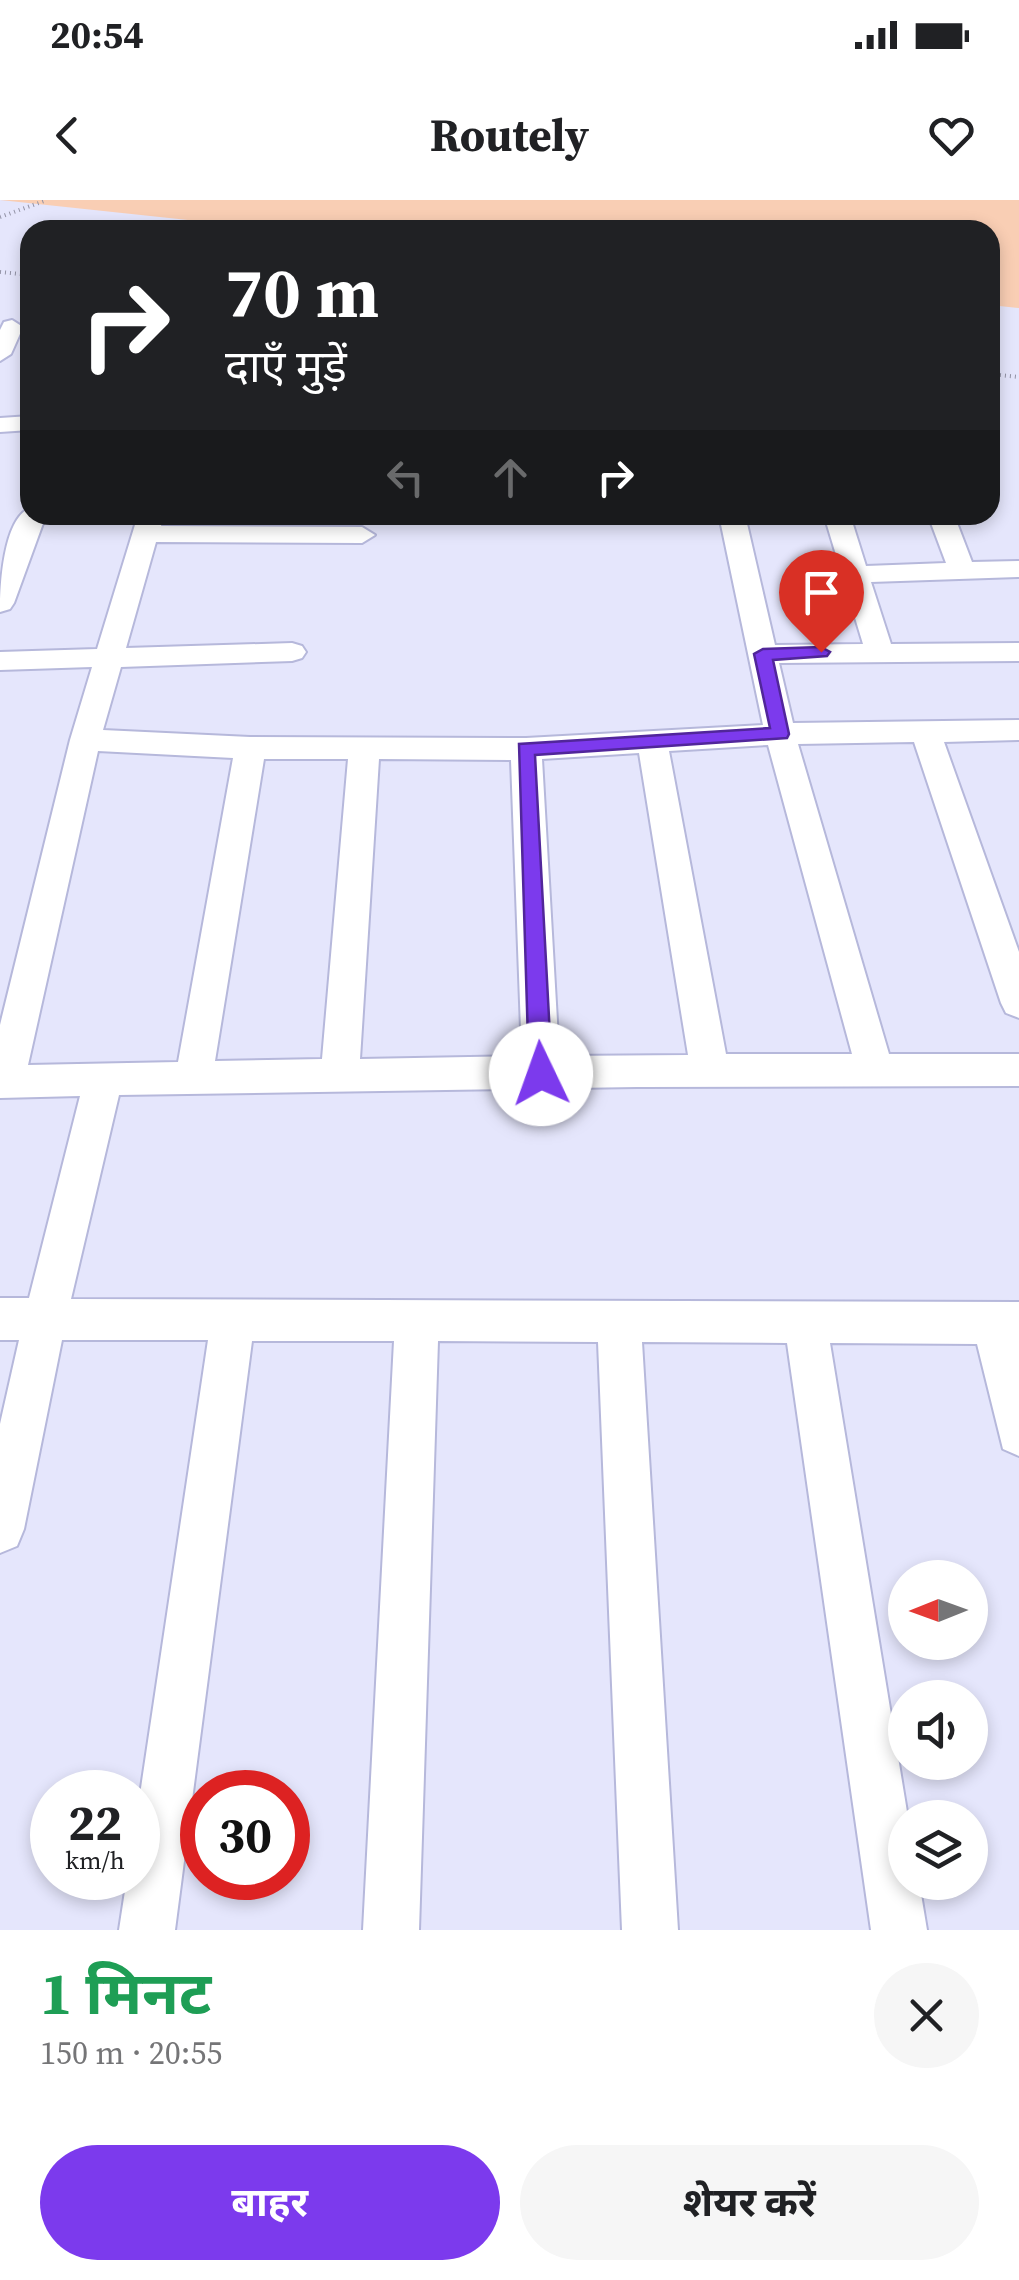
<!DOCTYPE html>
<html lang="hi">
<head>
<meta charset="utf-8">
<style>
  body { margin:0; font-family:"Source Serif 4","Noto Sans Devanagari",serif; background:#f6f6f6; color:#202124; height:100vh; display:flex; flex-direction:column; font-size:38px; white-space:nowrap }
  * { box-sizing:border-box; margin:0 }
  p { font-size:32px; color:#757577 }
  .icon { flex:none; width:55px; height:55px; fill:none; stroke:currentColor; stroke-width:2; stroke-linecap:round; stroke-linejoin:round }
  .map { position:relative; height:1730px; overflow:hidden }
  .details { display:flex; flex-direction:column; background:#fff; flex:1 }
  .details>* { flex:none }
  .guide { position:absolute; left:20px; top:20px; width:980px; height:305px; border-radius:30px; box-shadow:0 5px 15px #0003; background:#202124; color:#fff; overflow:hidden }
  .needle { width:65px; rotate:269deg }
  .tools { position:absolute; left:888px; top:1360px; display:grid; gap:20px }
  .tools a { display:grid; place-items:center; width:100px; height:100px; border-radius:50%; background:#fff; box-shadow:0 5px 15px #0003; font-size:50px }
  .speed { position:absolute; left:30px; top:1570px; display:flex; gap:20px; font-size:50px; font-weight:700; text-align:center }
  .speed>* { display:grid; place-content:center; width:130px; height:130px; border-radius:50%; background:#fff; box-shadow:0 5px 15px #0003; line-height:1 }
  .speed small { font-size:25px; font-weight:400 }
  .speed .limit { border:15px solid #d22; background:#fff; color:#111 }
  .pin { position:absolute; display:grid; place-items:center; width:85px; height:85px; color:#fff; margin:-102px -42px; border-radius:50% 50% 50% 0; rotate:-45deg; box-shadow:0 0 10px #0007 }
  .pin .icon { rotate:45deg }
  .me { position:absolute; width:110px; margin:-55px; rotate:357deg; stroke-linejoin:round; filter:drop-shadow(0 0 8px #0008) }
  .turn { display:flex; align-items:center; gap:35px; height:210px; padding:0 40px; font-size:45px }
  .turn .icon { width:130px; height:130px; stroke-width:2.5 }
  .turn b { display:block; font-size:70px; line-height:85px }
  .lanes { display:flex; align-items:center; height:95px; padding:0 40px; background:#0003; justify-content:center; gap:50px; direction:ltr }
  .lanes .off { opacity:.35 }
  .round { display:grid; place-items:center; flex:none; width:105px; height:105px; border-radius:52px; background:#f6f6f6 }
  .summary { display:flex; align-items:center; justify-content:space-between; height:170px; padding:0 40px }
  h1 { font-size:60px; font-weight:700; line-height:75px; color:#1e9e55 }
  .cta { display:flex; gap:20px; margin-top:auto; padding:20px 40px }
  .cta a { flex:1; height:115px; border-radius:60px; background:#7c3aed; color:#fff; font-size:40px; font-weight:700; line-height:115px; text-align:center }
  .cta a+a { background:#f6f6f6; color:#202124 }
  .status { display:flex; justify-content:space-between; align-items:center; height:70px; padding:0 50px; background:#fff; direction:ltr }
  .status svg { height:28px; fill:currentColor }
  header { display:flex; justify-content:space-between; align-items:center; height:130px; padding:0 40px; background:#fff; font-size:45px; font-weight:700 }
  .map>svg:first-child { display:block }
</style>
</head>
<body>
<div class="status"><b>20:54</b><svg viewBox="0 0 49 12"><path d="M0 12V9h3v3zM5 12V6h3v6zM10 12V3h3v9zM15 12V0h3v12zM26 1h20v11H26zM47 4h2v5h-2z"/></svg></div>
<header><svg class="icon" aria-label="back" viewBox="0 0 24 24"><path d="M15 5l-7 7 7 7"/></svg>Routely<svg class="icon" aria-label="heart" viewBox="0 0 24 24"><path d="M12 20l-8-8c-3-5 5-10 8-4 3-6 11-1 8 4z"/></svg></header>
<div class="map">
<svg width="1019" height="1730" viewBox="0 0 1019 1730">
  <rect width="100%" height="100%" fill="#e5e6fc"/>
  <!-- green -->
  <path fill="#f9ceb4" d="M0 0H1019V108L990 105V30H282Z"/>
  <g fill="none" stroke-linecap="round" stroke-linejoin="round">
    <!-- street casing -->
    <g stroke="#b6b8db" stroke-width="4">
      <path id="street" d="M12 120 23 127 11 154 0 161V130L4 122Z
        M30 216V230L0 232V218Z
        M30 308V315H46L14 403 10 409 0 412C0 386 3 319 30 308Z
        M138 315H164L161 326 362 327 375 335 362 343 156 342 126 448 292 443 302 446 306 452 302 458 292 461 121 467 103 530 250 537 526 538 763 525 719 315H745L775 445 863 444 824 315H850L866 366 946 363 928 315H954L972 362 1019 361V377L871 382 891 444 1019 443V461L779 463 793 523 1019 520V540L944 542 1019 752V818L1006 813 1001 803 914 542 798 544 889 854H1019V886L637 887 119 895 71 1099 1019 1102V1256L1003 1249 977 1144 830 1143 908 1618H905V1682H919L927 1730H871L787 1143 642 1142 678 1730H622L598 1142 438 1141 419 1730H363L394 1141H252L175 1730H119L127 1678H138V1608L208 1140H62L24 1329 17 1346 0 1353V1224L19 1140H0V1098H29L80 896 0 898V825L70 540 92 467 0 470V452L97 449ZM768 545 852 854H726L669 551ZM98 551 233 558 178 862 28 865ZM639 553 688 855 559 856 542 559ZM264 559H348L322 859 215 861ZM379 559 511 560 522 856 360 859Z"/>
    </g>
    <!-- path -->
    <path stroke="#9393a6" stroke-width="4" stroke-dasharray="1 4" stroke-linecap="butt" d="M0 17 47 0
      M0 72 30 75
      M990 174 1019 177"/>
    <!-- street -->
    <use href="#street" fill="#fff" fill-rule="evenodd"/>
  </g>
  <!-- route -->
  <path fill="#7c3aed" stroke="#51269a" stroke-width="2.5" d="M821 447 830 452 827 456 773 460 789 534 787 538 535 555 552 874 549 881H533L529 874 519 544 770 528 754 454 763 449Z"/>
</svg>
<div class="tools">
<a><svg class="needle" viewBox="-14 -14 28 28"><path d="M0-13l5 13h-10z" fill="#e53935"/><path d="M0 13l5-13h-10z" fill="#757577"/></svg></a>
<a><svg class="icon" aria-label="sound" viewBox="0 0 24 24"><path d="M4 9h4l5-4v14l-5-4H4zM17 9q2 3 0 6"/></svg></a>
<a><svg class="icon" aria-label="layers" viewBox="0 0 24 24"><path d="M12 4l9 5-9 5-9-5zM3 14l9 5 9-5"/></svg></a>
</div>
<div class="speed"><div>22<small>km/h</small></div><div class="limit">30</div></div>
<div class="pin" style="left:821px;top:452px;background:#d93025"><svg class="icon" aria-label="arrive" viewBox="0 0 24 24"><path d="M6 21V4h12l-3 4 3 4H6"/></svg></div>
<svg class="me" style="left:541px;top:874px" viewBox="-20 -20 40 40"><circle r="19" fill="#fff"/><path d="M0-13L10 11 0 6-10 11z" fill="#7c3aed"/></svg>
<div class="guide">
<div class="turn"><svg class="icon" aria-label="right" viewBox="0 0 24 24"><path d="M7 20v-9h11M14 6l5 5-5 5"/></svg><div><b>70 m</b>दाएँ मुड़ें</div></div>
<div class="lanes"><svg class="icon off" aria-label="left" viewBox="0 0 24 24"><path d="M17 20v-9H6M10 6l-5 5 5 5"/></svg><svg class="icon off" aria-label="ahead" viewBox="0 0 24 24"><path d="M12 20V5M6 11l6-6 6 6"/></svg><svg class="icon" aria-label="right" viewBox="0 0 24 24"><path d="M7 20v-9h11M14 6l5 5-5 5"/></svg></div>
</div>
</div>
<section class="details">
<div class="summary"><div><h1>1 मिनट</h1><p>150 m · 20:55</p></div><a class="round"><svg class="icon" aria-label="close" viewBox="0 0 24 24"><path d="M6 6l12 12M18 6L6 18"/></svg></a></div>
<div class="cta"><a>बाहर</a><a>शेयर करें</a></div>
</section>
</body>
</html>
